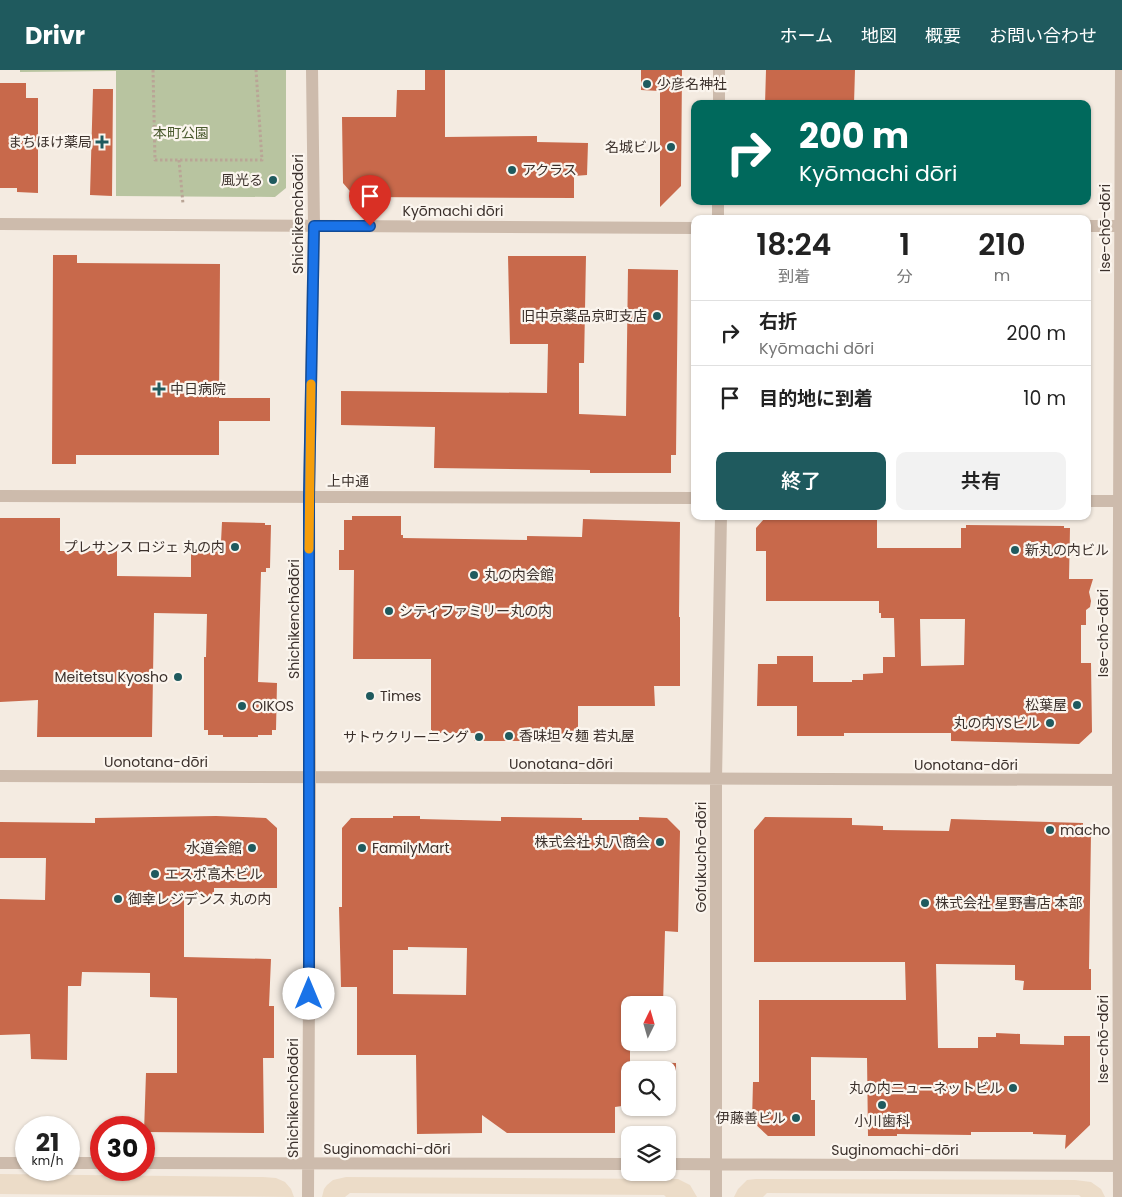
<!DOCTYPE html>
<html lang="ja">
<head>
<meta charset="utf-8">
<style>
  body { margin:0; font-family:Poppins,"Noto Sans JP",sans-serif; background:#f2f2f2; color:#222; height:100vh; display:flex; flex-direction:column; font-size:19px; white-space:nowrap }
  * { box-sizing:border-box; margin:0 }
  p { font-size:16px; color:#767676 }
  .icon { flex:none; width:28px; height:28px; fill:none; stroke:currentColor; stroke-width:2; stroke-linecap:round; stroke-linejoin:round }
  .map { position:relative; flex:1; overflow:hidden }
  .sheet { position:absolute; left:691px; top:145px; width:400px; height:305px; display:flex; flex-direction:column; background:#fff; border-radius:10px; box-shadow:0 1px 4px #0004 }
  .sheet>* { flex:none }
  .guide { position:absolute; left:691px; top:30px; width:400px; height:105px; border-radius:10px; box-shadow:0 1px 4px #0004; background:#00695c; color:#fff; overflow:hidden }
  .needle { width:32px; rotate:5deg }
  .controls { position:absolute; left:621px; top:926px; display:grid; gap:10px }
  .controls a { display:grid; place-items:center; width:55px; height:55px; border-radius:10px; background:#fff; box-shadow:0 1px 4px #0004; font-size:25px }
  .speed { position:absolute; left:15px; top:1046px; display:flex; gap:10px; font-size:25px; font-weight:700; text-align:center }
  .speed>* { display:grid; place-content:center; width:65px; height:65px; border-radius:50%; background:#fff; box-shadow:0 1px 4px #0004; line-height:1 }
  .speed small { font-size:12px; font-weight:400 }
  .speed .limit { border:8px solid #d22; background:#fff; color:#111 }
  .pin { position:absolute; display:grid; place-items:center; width:42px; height:42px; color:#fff; margin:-51px -21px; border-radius:50% 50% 50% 0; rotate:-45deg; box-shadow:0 0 5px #0007 }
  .pin .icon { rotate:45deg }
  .me { position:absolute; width:55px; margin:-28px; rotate:0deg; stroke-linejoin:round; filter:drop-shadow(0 0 4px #0008) }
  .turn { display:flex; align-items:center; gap:18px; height:105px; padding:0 25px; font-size:22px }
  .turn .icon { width:65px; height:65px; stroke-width:2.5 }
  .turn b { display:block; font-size:35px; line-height:42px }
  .eta { display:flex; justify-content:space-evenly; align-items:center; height:85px; text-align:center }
  .eta b { font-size:30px; font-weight:600; line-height:35px }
  .primary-button { display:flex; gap:10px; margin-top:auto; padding:10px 25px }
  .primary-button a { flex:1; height:58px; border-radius:10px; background:#1f5a5e; color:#fff; font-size:20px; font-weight:600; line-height:58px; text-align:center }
  .primary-button a+a { background:#f2f2f2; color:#222 }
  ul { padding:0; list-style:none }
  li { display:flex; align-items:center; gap:15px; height:65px; padding:0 25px; border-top:1px solid #e0e0e0 }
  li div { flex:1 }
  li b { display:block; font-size:19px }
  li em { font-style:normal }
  header { display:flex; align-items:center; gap:30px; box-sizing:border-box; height:70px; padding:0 25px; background:#1f5a5e; color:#fff }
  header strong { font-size:24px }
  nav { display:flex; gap:28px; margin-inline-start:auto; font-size:18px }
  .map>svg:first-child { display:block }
</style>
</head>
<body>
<header>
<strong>Drivr</strong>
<nav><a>ホーム</a><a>地図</a><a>概要</a><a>お問い合わせ</a></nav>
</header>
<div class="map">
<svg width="1122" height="1127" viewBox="0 0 1122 1127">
  <rect width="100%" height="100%" fill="#f4ebe1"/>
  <!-- green -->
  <path fill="#b8c4a0" d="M20 0H286V118L275 127 116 126V1L20 2Z"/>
  <!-- plaza -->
  <path fill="#ecdcc8" d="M0 1104 263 1107 276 1108 285 1112 291 1119 294 1127 0 1124Z
    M346 1107 671 1109H678L690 1115 697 1127H666L664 1125 350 1123 345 1127H322L324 1119 327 1115 333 1110Z
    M756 1109 1075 1110 1091 1112 1101 1119 1105 1127H1081L1079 1125 767 1123 763 1127H734L738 1119 747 1110Z"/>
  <!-- building -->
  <path fill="#c8694b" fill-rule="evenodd" d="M425 0H445V67L537 66V72L588 73 587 105 574 106V128L355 127 343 113 342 47H396L397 20H425Z
    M641 0H682L681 116 660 137V21L641 20Z
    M766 0H855L854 34H765Z
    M0 13H26V28H38V123L17 122V118H0Z
    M93 19H113L112 126 90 125Z
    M53 185H77V193L220 194 219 328H270V351H219V385H76V394H52Z
    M508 186H586L584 293H579V344L626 346 628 199 678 200 676 385H671V403H590V400L434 398 435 357 341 355V321L547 323 548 274H510Z
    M352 446H401V465H403V468L527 470V466L582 467 583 449 680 452 679 547H680V616H654L655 636H578V664L535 663V671H474V663H432V660H431V589H353L354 500H339V480H344V450H352Z
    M817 447 877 448V478H961V458H966V455L1064 456V458H1070L1069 509H1093L1089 522 1091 531 1090 537 1086 540V555H1081V593H1091L1092 662 1079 674 951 671V663H844V666H797V636H757L758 594H777V586H813V612H852V610H863V604L883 603V587H895L894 548H881V543H879V531H766V481H756V458L765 448ZM920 549H965L964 595 921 596Z
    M0 448H60V481H117V506L191 507V480L199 479V472H221L222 452 265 453V455H271L270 498H266V502H261L258 612 277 613 276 660H272V665H258V667H223V665H208V660H204V587H206L207 544 154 543 152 667H37L38 630 0 632Z
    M216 746 266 748 277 758V818H214V827L184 826V887L271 889 269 936H274V988H263L264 1063 144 1062 146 1003H177V928L150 927V903L82 902 81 916H68L67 990 31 989 30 964 0 965V829L45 830 46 788H0V752L95 753V748Z
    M393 746H420V749L501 751V747L582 748V750H639V747L667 748 680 761 678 862 665 861 663 935H630V992L676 993V1020H668V1000H630V1020H621L622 1036 615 1037V1063H507L482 1045V1063L417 1064 416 985H357V917H341L339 837H342V758L351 748H393ZM408 877 467 878 466 925 393 924V880H408Z
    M765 747 852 748V755L883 756V760L949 761 951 749 1083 753V763H1091L1089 899H1091V920H1023L1024 911 1015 910V895L936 894 938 978H978V967H996V963L1020 964V974L1064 975V966H1090V1055L1065 1079 1066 1065 1033 1064V1062H971V1065L897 1064V1066H868L867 988 811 987V1030H815V1066H768L752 1051 753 1012H759V930H906L905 892H754V760Z"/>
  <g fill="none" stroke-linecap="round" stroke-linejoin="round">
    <!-- path -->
    <path stroke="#b9a596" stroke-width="3" stroke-dasharray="2.5 2.5" stroke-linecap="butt" d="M153 0 155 90H262L256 0
      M179 90 183 134"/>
    <!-- minor -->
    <path stroke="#cdbbac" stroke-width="12" d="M719 34V0
      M718 149V131
      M0 154 695 158
      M1088 156H1122
      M0 426 695 428
      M1088 431H1119
      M0 706 1122 710
      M0 1093H26
      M69 1093H101
      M144 1093 630 1094
      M668 1094 1122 1096
      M308 1127 310 708 309 426 314 155 312 0
      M716 1127V709L721 446
      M1119 1127 1118 675 1121 0"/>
  </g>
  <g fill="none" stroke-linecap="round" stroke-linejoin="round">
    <!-- route casing -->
    <g stroke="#114b97" stroke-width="12">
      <path id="route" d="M309 924V426L314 156H370"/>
    </g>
    <!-- route -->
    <use href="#route" stroke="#1a73e8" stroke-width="9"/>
    <!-- slow -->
    <path stroke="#f59e0b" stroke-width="9" d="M309 479 311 314"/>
  </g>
  <!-- markers -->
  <g fill="#1f5a5e" stroke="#fbf5ee" stroke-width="2">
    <circle cx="647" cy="14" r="5"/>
    <path d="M99.5 64.5h5v5h5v5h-5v5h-5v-5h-5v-5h5z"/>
    <circle cx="671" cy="77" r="5"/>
    <circle cx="512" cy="100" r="5"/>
    <circle cx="273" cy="110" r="5"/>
    <circle cx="657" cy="246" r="5"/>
    <path d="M156.5 311.5h5v5h5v5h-5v5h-5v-5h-5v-5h5z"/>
    <circle cx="235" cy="477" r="5"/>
    <circle cx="1015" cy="480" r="5"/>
    <circle cx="474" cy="505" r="5"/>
    <circle cx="389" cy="541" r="5"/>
    <circle cx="178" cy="607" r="5"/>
    <circle cx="370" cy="626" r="5"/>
    <circle cx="1077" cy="635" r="5"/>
    <circle cx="242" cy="636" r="5"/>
    <circle cx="1050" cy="653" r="5"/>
    <circle cx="509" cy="666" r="5"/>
    <circle cx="479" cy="667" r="5"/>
    <circle cx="1050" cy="760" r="5"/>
    <circle cx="660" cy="772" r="5"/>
    <circle cx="252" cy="778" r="5"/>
    <circle cx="362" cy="778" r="5"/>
    <circle cx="155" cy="804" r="5"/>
    <circle cx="118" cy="829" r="5"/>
    <circle cx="925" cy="833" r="5"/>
    <circle cx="1013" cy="1018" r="5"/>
    <circle cx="882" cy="1035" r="5"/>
    <circle cx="796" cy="1048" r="5"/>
  </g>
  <g text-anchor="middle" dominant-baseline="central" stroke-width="4.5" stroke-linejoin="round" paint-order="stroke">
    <!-- poi labels -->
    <g font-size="14" fill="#3b302b" stroke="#fbf5ee" text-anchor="start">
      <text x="657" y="14">少彦名神社</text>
      <text x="92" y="72" text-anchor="end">まちほけ薬局</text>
      <text x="661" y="77" text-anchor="end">名城ビル</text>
      <text x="522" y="100">アクラス</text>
      <text x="263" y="110" text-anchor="end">風光る</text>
      <text x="647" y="246" text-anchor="end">旧中京薬品京町支店</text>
      <text x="170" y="319">中日病院</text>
      <text x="225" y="477" text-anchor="end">プレサンス ロジェ 丸の内</text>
      <text x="1025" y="480">新丸の内ビル</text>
      <text x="484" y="505">丸の内会館</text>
      <text x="399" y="541">シティファミリー丸の内</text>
      <text x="168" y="607" text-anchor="end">Meitetsu Kyosho</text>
      <text x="380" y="626">Times</text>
      <text x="1067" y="635" text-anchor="end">松葉屋</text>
      <text x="252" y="636">OIKOS</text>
      <text x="1040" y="653" text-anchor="end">丸の内YSビル</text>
      <text x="519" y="666">香味坦々麺 若丸屋</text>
      <text x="469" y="667" text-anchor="end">サトウクリーニング</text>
      <text x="1060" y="760">macho</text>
      <text x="650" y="772" text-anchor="end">株式会社 丸八商会</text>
      <text x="242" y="778" text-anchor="end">水道会館</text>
      <text x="372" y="778">FamilyMart</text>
      <text x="165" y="804">エスポ高木ビル</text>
      <text x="128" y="829">御幸レジデンス 丸の内</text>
      <text x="935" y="833">株式会社 星野書店 本部</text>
      <text x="1003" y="1018" text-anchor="end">丸の内ニューネットビル</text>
      <text x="786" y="1048" text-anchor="end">伊藤善ビル</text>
      <text x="882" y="1051" text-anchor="middle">小川歯科</text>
    </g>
    <!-- park labels -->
    <g font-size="14" fill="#4a5a2e" stroke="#fbf5ee">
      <text x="181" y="63">本町公園</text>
    </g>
    <!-- street labels -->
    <g font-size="14" fill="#3b302b" stroke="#fbf5ee">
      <text x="453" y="141">Kyōmachi dōri</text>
      <text transform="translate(298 144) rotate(-90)">Shichikenchōdōri</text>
      <text transform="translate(1105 158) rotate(-90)">Ise-chō-dōri</text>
      <text x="348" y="411">上中通</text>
      <text transform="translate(294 549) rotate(-90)">Shichikenchōdōri</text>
      <text transform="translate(1103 563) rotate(-90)">Ise-chō-dōri</text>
      <text x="156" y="692">Uonotana-dōri</text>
      <text x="561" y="694">Uonotana-dōri</text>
      <text x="966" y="695">Uonotana-dōri</text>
      <text transform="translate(701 787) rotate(-90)">Gofukuchō-dōri</text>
      <text transform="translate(1103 969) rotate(-90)">Ise-chō-dōri</text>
      <text transform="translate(293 1028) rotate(-90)">Shichikenchōdōri</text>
      <text x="387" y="1079">Suginomachi-dōri</text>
      <text x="895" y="1080">Suginomachi-dōri</text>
    </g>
  </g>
</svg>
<div class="controls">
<a><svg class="needle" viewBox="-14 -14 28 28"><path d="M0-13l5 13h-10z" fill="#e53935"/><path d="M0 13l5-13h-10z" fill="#767676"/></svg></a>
<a><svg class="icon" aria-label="search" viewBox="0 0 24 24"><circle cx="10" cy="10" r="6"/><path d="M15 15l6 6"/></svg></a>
<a><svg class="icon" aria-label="layers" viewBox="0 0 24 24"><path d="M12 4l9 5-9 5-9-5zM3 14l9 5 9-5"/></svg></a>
</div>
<div class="speed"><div>21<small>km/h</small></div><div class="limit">30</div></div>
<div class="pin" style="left:370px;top:156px;background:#d93025"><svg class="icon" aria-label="arrive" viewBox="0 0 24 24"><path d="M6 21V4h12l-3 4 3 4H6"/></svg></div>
<svg class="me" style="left:309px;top:924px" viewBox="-20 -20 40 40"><circle r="19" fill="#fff"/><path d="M0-13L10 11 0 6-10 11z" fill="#1a73e8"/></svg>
<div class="guide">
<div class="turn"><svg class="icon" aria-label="right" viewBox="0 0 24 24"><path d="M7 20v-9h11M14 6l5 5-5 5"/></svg><div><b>200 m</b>Kyōmachi dōri</div></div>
</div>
<section class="sheet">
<div class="eta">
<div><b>18:24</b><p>到着</p></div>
<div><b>1</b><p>分</p></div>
<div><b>210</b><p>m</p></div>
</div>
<ul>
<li><svg class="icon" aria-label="right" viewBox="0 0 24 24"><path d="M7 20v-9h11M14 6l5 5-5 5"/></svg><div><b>右折</b><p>Kyōmachi dōri</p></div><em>200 m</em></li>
<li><svg class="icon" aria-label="arrive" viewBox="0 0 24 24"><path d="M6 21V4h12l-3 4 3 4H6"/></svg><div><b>目的地に到着</b></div><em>10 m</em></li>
</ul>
<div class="primary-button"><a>終了</a><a>共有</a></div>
</section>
</div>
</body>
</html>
